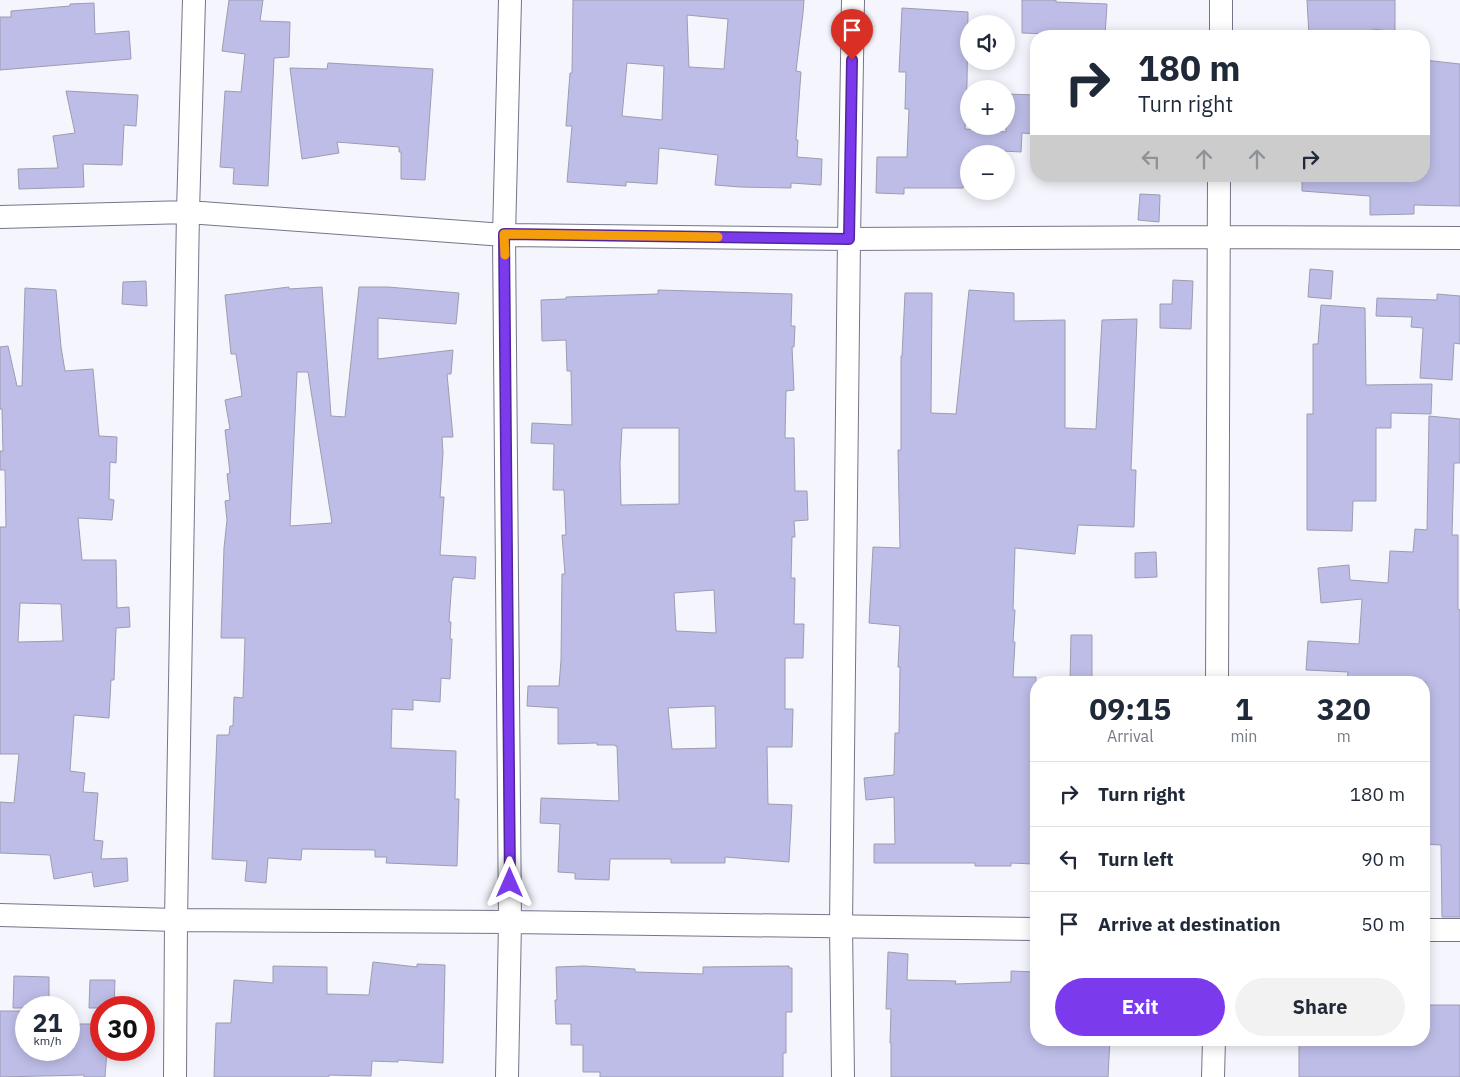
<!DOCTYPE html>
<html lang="en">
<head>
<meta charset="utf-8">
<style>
  body { margin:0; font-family:"IBM Plex Sans",sans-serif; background:#f2f2f3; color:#1f2937; height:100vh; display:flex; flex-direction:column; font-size:19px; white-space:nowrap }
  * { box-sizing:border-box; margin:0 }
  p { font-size:16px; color:#747a83 }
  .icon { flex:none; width:28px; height:28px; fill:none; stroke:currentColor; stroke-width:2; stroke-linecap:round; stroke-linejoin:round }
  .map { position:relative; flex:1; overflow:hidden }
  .details { position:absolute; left:1030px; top:676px; width:400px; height:370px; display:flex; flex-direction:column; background:#fff; border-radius:20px; box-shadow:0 2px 12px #0003 }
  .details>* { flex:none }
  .banner { position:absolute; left:1030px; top:30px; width:400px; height:152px; border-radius:20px; box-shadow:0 2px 12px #0003; background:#fff; color:#1f2937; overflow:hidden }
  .controls { position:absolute; left:960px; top:15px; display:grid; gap:10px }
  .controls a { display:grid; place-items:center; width:55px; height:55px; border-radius:50%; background:#fff; box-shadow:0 2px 12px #0003; font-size:25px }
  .speed { position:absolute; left:15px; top:996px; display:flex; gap:10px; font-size:25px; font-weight:700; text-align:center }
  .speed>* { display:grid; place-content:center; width:65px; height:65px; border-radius:50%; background:#fff; box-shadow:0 2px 12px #0003; line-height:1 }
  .speed small { font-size:12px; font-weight:400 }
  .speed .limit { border:8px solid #d22; background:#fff; color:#111 }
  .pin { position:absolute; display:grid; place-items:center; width:42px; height:42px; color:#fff; margin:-51px -21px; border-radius:50% 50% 50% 0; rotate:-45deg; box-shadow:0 0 5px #0007 }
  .pin .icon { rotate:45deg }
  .me { position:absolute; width:55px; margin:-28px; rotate:0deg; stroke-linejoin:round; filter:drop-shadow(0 0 4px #0008) }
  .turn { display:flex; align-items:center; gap:18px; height:105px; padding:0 25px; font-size:22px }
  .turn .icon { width:65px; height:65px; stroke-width:2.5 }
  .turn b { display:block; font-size:35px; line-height:42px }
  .lanes { display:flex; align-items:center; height:48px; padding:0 25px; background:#0003; justify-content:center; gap:25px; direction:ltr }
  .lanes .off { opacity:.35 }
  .eta { display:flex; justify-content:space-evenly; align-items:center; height:85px; text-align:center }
  .eta b { font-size:30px; font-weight:800; line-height:35px }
  .cta { display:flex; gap:10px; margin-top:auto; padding:10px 25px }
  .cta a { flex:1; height:58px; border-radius:30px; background:#7c3aed; color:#fff; font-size:20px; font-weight:800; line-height:58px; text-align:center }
  .cta a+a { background:#f2f2f3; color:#1f2937 }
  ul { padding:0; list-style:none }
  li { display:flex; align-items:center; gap:15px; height:65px; padding:0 25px; border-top:1px solid #e0e1e3 }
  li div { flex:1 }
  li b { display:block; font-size:19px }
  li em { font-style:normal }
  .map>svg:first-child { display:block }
</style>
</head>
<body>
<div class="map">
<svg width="1460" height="1077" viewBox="0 0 1460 1077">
  <rect width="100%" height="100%" fill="#f5f5fe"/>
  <!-- building -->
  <path fill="#bebde8" stroke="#9c9cb1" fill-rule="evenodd" d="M229 0H263L260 21 290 22 289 57 274 58 268 186 233 184 234 168 220 167 225 91 241 92 245 54 222 51Z
    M573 0H804L803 13 796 71 801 72 796 140H798L797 157 822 159 821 185 791 183V188L740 187 715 185 718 155 659 148 657 184 626 182V186L567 182 572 126H566L570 73H572ZM687 15 728 19 724 69 689 67ZM627 63 664 66 662 120 622 116Z
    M1022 0H1056V2L1107 4 1105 36 1022 33Z
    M1307 0H1395V32L1373 29 1372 36H1309Z
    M94 3 95 34 129 31 131 59 0 70V17H11V11L70 6V4Z
    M902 8 968 12 967 83 965 129 1006 132V94L1036 95V134L1022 133 1021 152 1003 151V153L969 151V186H963V188H904V194L876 193 877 157H907L909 109H905L906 72H899Z
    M1424 60 1460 64V206L1414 205V214L1370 215V196L1302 191V176H1424Z
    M328 63 433 69 425 180 401 179V152H399V147L337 142 339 153 302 159 290 68 327 69Z
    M66 91 138 95 136 126 124 125 122 165 83 164 84 187 19 189 18 169 58 168 53 136 75 133Z
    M1140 194 1160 195 1159 222 1138 220Z
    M1310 269 1333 271 1331 299 1308 297Z
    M1173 280 1193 281 1191 329 1160 328V304H1172Z
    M146 281 147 306 122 304 123 282Z
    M289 287V289L322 287 331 416 345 417 359 287H388L459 293 456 324 378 318V359L453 350 451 374H447L453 437H442L443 453 440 497H444L440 555 476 557 475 579 453 577V580H452L449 622H451L450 639H452L450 679 441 678 440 702 413 700V710L392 709 391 748 456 751 455 799H459L457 866 386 863 387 857H375V850L302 849 301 860 268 858 266 883 245 881 247 861 212 859 217 735H229L230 726H233L234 697 243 698 245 638H221L224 548 227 520 225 501 230 500 227 474 230 473 225 430 230 429 225 400 242 396 236 354H231L225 295ZM297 372H308L332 523 290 526Z
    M25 288 56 290 61 347 65 371 93 369 99 436 117 437 116 463 110 462 109 499 114 500 112 520 78 518 82 560H116L117 608 129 607 130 627 116 628 114 680H111L109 718 74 715 70 771 85 773 83 792 98 793 94 840 103 841 101 859 127 858 128 881 94 887 92 872 54 879 50 855 0 853V802L14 803 19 754H0V527H6L5 470H0V451H3L2 409H0V347L8 346 17 386H22ZM20 603 61 604 63 641 18 642Z
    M658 290 792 294 791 326H795L794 347H792L794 390 786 391 785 438H794L795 491H807L808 520 794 521 795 537H792L791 578H795L794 624H804L803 658H785V709H793L792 747H767L768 804 792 805 789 862 725 857V863H671V859H610L609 880 575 879V873L558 872 560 824 540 823 541 798 619 801 617 746H615V745H597V743L558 744V708L527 706 528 686H559L561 660 562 574H565L562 535H566L564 490H553L554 444 531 443 532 423 572 425 571 371H567L566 340 542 341 541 300 566 299V297L658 294ZM622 428H679V504L621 505 620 463ZM714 590 716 633 676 631 674 593ZM715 706 716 748 672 749 668 708Z
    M969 290 1014 293V321L1065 320V428L1096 429 1102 320 1137 319 1131 470H1136L1134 527 1078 525 1075 554 1015 548 1013 610H1015L1013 642H1015L1013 677H1036L1035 752H1036V837H1035L1033 864 1011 863V866H975V863H874V844H895L894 797 866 800 864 778 894 775 895 733H899L900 667H898L900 626 869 623 873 547 900 548 898 450H901V356H902L905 293H932L931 413 956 414Z
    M1437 294 1460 296V344L1454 343 1452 380 1420 378 1423 328 1411 327 1412 317 1376 316 1377 298 1437 300Z
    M1321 305 1365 308 1366 385 1432 384 1431 414 1391 413V428H1376V501H1353L1352 531 1307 530V414H1313V344H1318Z
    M1429 416 1460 419V463H1454L1452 535H1458V609L1460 610V917H1442L1441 845 1424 844V719L1426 682 1347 681 1348 672 1306 670 1308 641 1359 644 1362 599 1321 603 1318 568 1349 565 1350 580 1388 583 1390 551 1413 552 1415 529 1427 530Z
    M1156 552 1157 577 1135 578V553Z
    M1071 635H1092V682H1070Z
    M888 952 908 954 907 980 956 981 955 984 1011 982V971L1036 972 1035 1010H1036V1040H1110L1108 1077H891V1043H890L891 1009H886Z
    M373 962 417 967V964L445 965 443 1063 398 1060V1062L372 1061 371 1076 329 1075V1077H214L216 1023H231L234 980 273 983V966L327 967V994L369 995Z
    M584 966 635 969V972L703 974V967L789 966V968H792V1012H786V1053H783V1077H600V1072H583V1045H571V1024H556L555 1000H557L556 967Z
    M14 976 49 977V1008H13Z
    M90 980H115L114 1008H89Z
    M1424 1005H1460V1077H1299V1040H1424Z
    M0 1011H26V1050H69V1024H101V1050H107L105 1077H84V1075L0 1077Z"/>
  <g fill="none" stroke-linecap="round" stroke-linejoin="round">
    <!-- minor casing -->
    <g stroke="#757589" stroke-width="24">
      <path id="minor" d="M1221 36V0
        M0 217 188 212 504 235 849 239 1219 237 1460 238
        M1217 682 1219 176
        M0 915 176 920 510 922 1036 929
        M1424 930H1460
        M175 1077 176 920 188 212 194 0
        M507 1077 510 922 504 235 510 0
        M843 1077 841 926 849 239 853 0
        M1213 1077 1214 1040"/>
    </g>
    <!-- minor -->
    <use href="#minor" stroke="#fff" stroke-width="22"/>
  </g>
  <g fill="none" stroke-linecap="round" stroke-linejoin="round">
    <!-- route casing -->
    <g stroke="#51269a" stroke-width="12">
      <path id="route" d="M510 883 504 234 849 239 852 60"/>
    </g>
    <!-- route -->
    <use href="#route" stroke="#7c3aed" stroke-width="9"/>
    <!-- slow -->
    <path stroke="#f59e0b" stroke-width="9" d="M505 255 504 234 718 237"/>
  </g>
</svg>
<div class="controls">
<a><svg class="icon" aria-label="sound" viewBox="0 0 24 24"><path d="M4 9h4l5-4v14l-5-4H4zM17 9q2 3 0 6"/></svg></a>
<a>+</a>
<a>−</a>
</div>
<div class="speed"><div>21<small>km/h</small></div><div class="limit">30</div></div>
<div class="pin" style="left:852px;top:60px;background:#d93025"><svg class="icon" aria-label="arrive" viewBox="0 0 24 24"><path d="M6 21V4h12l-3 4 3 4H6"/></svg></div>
<svg class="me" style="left:510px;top:883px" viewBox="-20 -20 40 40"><path d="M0-17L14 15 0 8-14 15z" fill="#7c3aed" stroke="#fff" stroke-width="4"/></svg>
<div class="banner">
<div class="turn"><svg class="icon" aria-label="right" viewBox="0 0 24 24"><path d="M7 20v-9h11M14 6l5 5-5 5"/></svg><div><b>180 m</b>Turn right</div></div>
<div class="lanes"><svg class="icon off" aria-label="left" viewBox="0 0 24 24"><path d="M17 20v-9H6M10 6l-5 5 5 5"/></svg><svg class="icon off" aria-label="ahead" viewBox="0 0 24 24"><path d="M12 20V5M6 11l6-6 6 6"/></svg><svg class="icon off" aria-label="ahead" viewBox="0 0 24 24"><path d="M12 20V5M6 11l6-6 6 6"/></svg><svg class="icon" aria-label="right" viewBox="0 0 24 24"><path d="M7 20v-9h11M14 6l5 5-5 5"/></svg></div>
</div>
<section class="details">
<div class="eta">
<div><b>09:15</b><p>Arrival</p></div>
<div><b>1</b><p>min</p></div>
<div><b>320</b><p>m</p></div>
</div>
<ul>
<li><svg class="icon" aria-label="right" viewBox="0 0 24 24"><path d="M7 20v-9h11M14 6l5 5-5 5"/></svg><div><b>Turn right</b></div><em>180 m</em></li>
<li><svg class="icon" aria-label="left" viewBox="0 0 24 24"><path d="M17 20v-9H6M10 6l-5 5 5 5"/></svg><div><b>Turn left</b></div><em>90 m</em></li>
<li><svg class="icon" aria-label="arrive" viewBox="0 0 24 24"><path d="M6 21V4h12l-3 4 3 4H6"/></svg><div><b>Arrive at destination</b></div><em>50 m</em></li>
</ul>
<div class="cta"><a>Exit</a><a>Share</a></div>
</section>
</div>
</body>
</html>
